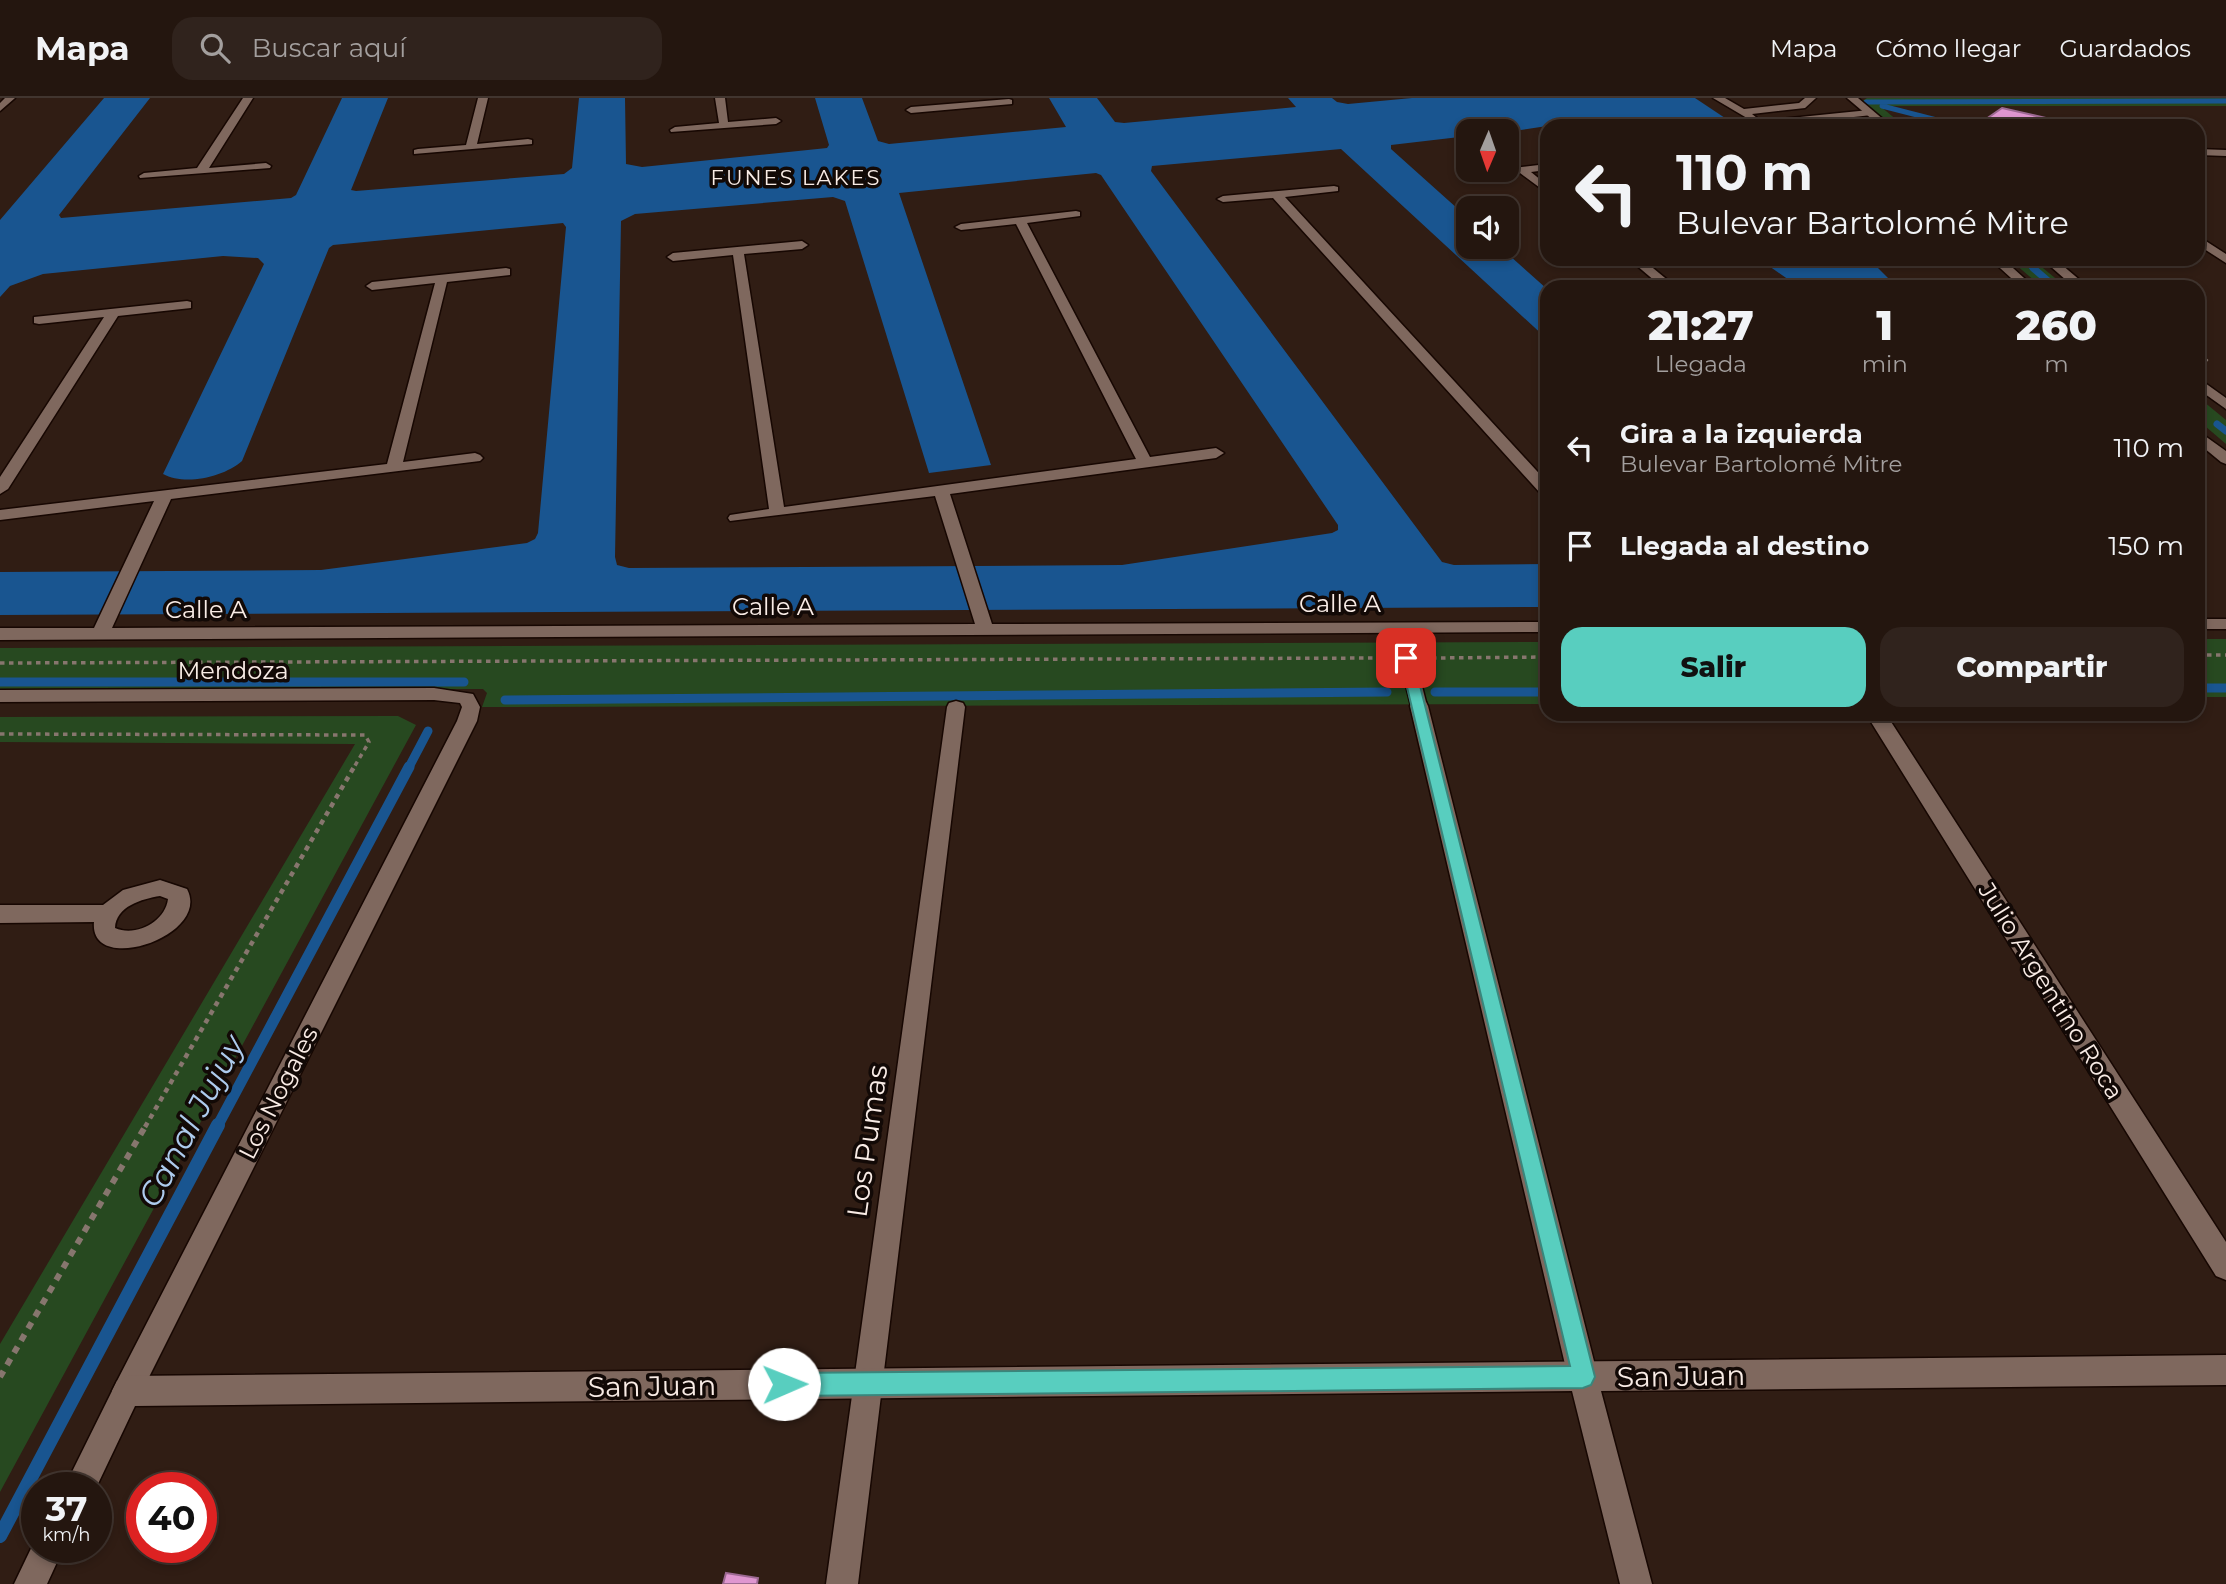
<!DOCTYPE html>
<html lang="es">
<head>
<meta charset="utf-8">
<style>
  body { margin:0; font-family:Montserrat,sans-serif; background:#30231d; color:#f1f3f6; height:100vh; display:flex; flex-direction:column; font-size:26px; white-space:nowrap }
  * { box-sizing:border-box; margin:0 }
  p { font-size:23px; color:#a39f9e }
  .icon { flex:none; width:38px; height:38px; fill:none; stroke:currentColor; stroke-width:2; stroke-linecap:round; stroke-linejoin:round }
  .map { position:relative; flex:1; overflow:hidden }
  .side { position:absolute; left:1540px; top:182px; width:665px; height:441px; display:flex; flex-direction:column; background:#24160f; border-radius:21px; box-shadow:0 4px 10px #0003,0 0 0 2px #41352f }
  .side>* { flex:none }
  .guide { position:absolute; left:1540px; top:21px; width:665px; height:147px; border-radius:21px; box-shadow:0 4px 10px #0003,0 0 0 2px #41352f; background:#24160f; color:#f1f3f6; overflow:hidden }
  .needle { width:46px; rotate:182deg }
  .fabs { position:absolute; left:1456px; top:21px; display:grid; gap:14px }
  .fabs a { display:grid; place-items:center; width:63px; height:63px; border-radius:14px; background:#24160f; box-shadow:0 4px 10px #0003,0 0 0 2px #41352f; font-size:35px }
  .speed { position:absolute; left:21px; top:1374px; display:flex; gap:14px; font-size:35px; font-weight:700; text-align:center }
  .speed>* { display:grid; place-content:center; width:91px; height:91px; border-radius:50%; background:#24160f; box-shadow:0 4px 10px #0003,0 0 0 2px #41352f; line-height:1 }
  .speed small { font-size:18px; font-weight:400 }
  .speed .limit { border:10px solid #d22; background:#fff; color:#111 }
  .pin { position:absolute; display:grid; place-items:center; width:60px; height:60px; color:#fff; margin:-30px; border-radius:14px; box-shadow:0 4px 10px #0006 }
  .me { position:absolute; width:77px; margin:-38px; rotate:89deg; stroke-linejoin:round; filter:drop-shadow(0 0 5px #0008) }
  .turn { display:flex; align-items:center; gap:24px; height:147px; padding:0 21px; font-size:32px }
  .turn .icon { width:91px; height:91px; stroke-width:2.5 }
  .turn b { display:block; font-size:49px; line-height:60px }
  .eta { display:flex; justify-content:space-evenly; align-items:center; height:119px; text-align:center }
  .eta b { font-size:42px; font-weight:800; line-height:49px }
  .action { display:flex; gap:14px; margin-top:auto; padding:14px 21px }
  .action a { flex:1; height:80px; border-radius:21px; background:#58cebf; color:#111; font-size:28px; font-weight:800; line-height:80px; text-align:center }
  .action a+a { background:#30231d; color:#f1f3f6 }
  ul { padding:0; list-style:none }
  li { display:flex; align-items:center; gap:21px; height:98px; padding:0 21px }
  li div { flex:1 }
  li b { display:block; font-size:26px }
  li em { font-style:normal }
  header { display:flex; align-items:center; gap:42px; box-sizing:border-box; height:98px; padding:0 35px; background:#24160f; border-bottom:2px solid #41352f }
  header strong { font-size:33px }
  nav { display:flex; gap:38px; margin-inline-start:auto; font-size:24px }
  .search { width:490px; height:63px; background:#30231d; display:flex; align-items:center; gap:18px; box-sizing:border-box; padding:0 24px; border-radius:21px; color:#a39f9e; font-size:26px }
  .map>svg:first-child { display:block }
</style>
</head>
<body>
<header>
<strong>Mapa</strong>
<div class="search"><svg class="icon" aria-label="search" viewBox="0 0 24 24"><circle cx="10" cy="10" r="6"/><path d="M15 15l6 6"/></svg>Buscar aquí</div>
<nav><a>Mapa</a><a>Cómo llegar</a><a>Guardados</a></nav>
</header>
<div class="map">
<svg width="2226" height="1486" viewBox="0 0 2226 1486">
  <rect width="100%" height="100%" fill="#301d14"/>
  <!-- green -->
  <path fill="#274920" d="M1867 0H2226V8H1880L1904 28H1894L1863 5 1862 3Z
    M2009 161H2032L2066 189H2042Z
    M2198 299 2226 322V346L2198 322Z
    M2198 541H2226V599H2198Z
    M1547 544V606L482 609 487 595 483 591H0V550Z
    M398 618 416 627 0 1394V1246L355 646 0 644V619Z"/>
  <!-- water -->
  <path fill="#195590" fill-rule="evenodd" d="M104 0H150L59 117 61 120 291 100 296 97 342 0H388L351 92 356 93 564 76 572 70 579 0H625L626 66 642 69 827 50 829 47 815 0H862L878 43 889 46 1066 29 1049 0H1097L1115 24 1124 25 1296 9 1288 0H1332L1337 4 1348 6 1412 0H1695L1737 28H1547L1507 34 1468 33V38L1391 47V51L1468 120V149H1500L1547 191V241L1341 51 1152 68 1151 73 1442 464 1454 467 1547 466V509L0 517V474L321 472 527 445 535 441 538 435 566 129 563 125 333 147 329 150 242 363C224 379 185 388 163 376L264 166 258 160 223 158 43 176 10 188 0 199V122ZM1096 75 1101 77 1338 427V432L1332 435 1122 467 629 470 617 467 615 459 621 123 635 116 833 99 845 103 929 375 991 367 899 95Z
    M1759 161H1869L1897 189H1799Z"/>
  <g fill="none" stroke-linecap="round" stroke-linejoin="round">
    <!-- stream-far4 -->
    <path stroke="#195590" stroke-width="5" d="M1866 4 2226 3
      M1882 8 1960 28
      M1857 22 1864 28
      M2022 161 2035 172"/>
    <!-- stream-far3 -->
    <path stroke="#195590" stroke-width="7" d="M2033 170 2055 189
      M2217 326 2226 333"/>
    <!-- stream-far2 -->
    <path stroke="#195590" stroke-width="9" d="M0 584H464
      M2198 590H2226
      M1435 594H1547
      M505 602 1387 594
      M408 671 428 633"/>
    <!-- stream-far1 -->
    <path stroke="#195590" stroke-width="11" d="M217 1029 409 669"/>
    <!-- stream -->
    <path stroke="#195590" stroke-width="14" d="M0 1438 218 1027"/>
    <!-- service casing -->
    <g stroke="#170702" stroke-width="3">
      <path id="service" d="M1407 555 1415 560 1427 608 1419 613 1411 608 1399 560Z"/>
    </g>
    <!-- minor casing -->
    <g stroke="#170702" stroke-width="3">
      <path id="minor" d="M5 0H15L0 13V5Z
        M243 0H253L209 70 266 65 271 68 270 70 140 80 139 78 144 75 197 70Z
        M478 0H488L477 46 528 41 532 42V46L414 56V52L418 51 466 47Z
        M715 0H725L728 24 776 20 781 23 776 26 671 34 670 32 675 29 719 25Z
        M1713 0H1725L1744 11 1799 5 1805 0H1816L1805 10 1752 16 1757 20 1752 23Z
        M1009 1 1012 2V6L911 15 906 12 911 9Z
        M1869 12 1874 15 1872 17 1771 28 1757 26 1762 23Z
        M2198 51 2226 52V58L2198 57Z
        M1547 66V72L1531 74 1547 87V95L1520 75 1469 81 1464 78 1469 75Z
        M1334 88 1338 89V93L1285 99 1547 384V398L1541 396 1273 100 1223 104 1217 101 1223 98Z
        M1076 113 1080 114V118L1027 125 1150 359 1216 350 1224 355 1216 360 950 396 992 526 1547 524V534L0 542V530H94L154 403 0 422V412L387 366 435 185 372 192 366 188 372 184 506 170 510 171V177L447 184 403 364 475 355 480 357 483 360 480 363 171 401 112 530 975 526 935 398 730 423 728 420 730 417 769 411 733 157 673 163 667 159 673 155 802 143 808 147 802 151 744 156 784 409 1136 361 1016 126 961 132 955 129 961 126Z
        M2198 138 2226 156V165L2198 147Z
        M1629 161H1642L1676 189H1662Z
        M1990 161H2003L2034 189H2021Z
        M187 203 191 204V210L118 218 8 391 0 396V379L104 219 39 226 34 225V219Z
        M2198 333 2226 353V366L2221 364 2198 345Z
        M2198 521H2226V531H2198Z
        M434 590 473 596 480 609 477 623 137 1303 127 1308 117 1303 112 1293 117 1283 457 623 462 609 460 605 434 602 0 604V592Z
        M1419 602 1426 604 1428 608 1598 1279 1593 1289 1583 1294 1573 1289 1568 1279 1410 608 1412 604Z
        M956 603 963 605 965 609 858 1486H826L947 609 949 605Z
        M1866 616H1886L2226 1144V1182L2216 1178Z
        M160 782 187 791C212 838 89 879 94 824L0 825V807H103L123 792ZM160 798 168 801C165 824 136 839 115 830 116 808 142 801 160 798Z"/>
    </g>
    <!-- tertiary casing -->
    <g stroke="#170702" stroke-width="3">
      <path id="tertiary" d="M1847 0H1858L1891 28H1880Z
        M2042 161H2055L2088 189H2074Z
        M2198 280 2226 300V311L2198 291Z
        M2226 1257V1287L1601 1293 1652 1486H1620L1572 1293 135 1308 96 1390H64L117 1283 127 1278Z
        M37 1438V1449H64L47 1486H14Z"/>
    </g>
    <!-- path-far3 -->
    <path stroke="#87766e" stroke-width="2.5" stroke-dasharray="2.5 2.5" stroke-linecap="butt" d="M2104 181 2114 189
      M2198 255 2209 264"/>
    <!-- path-far2 -->
    <path stroke="#87766e" stroke-width="3.5" stroke-dasharray="4.5 4.5" stroke-linecap="butt" d="M2198 557H2226
      M1432 560 1547 559
      M0 565 1382 560
      M0 636 365 637 369 644 353 671"/>
    <!-- path-far1 -->
    <path stroke="#87766e" stroke-width="4.5" stroke-dasharray="5 5" stroke-linecap="butt" d="M145 1029 354 669"/>
    <!-- path -->
    <path stroke="#87766e" stroke-width="6" stroke-dasharray="7 7" stroke-linecap="butt" d="M0 1279 146 1027"/>
    <!-- service -->
    <use href="#service" fill="#7f685e" fill-rule="evenodd"/>
    <!-- minor -->
    <use href="#minor" fill="#7f685e" fill-rule="evenodd"/>
    <!-- tertiary -->
    <use href="#tertiary" fill="#7f685e" fill-rule="evenodd"/>
  </g>
  <!-- shaded-wall -->
  <path fill="#9c6992" d="M2050 21 2046 28H2039Z"/>
  <!-- building -->
  <path fill="#df96d0" stroke="#9c6992" stroke-width="2" d="M2002 10 2050 21 2039 28H1976Z
    M726 1475 758 1480 757 1486H723Z"/>
  <!-- route -->
  <path fill="#58cebf" stroke="#39867c" stroke-width="2" d="M1406 555 1413 560 1595 1279 1591 1287 1583 1290 784 1298 776 1294 773 1286 776 1279 784 1275 1570 1268 1400 560Z"/>
  <g text-anchor="middle" dominant-baseline="central" stroke-width="7" stroke-linejoin="round" paint-order="stroke">
    <!-- far-neighbourhood labels -->
    <g font-size="21" letter-spacing="2" fill="#f9ece6" stroke="#120906">
      <text x="796" y="79">FUNES LAKES</text>
    </g>
    <!-- street labels -->
    <g font-size="24" fill="#f9ece6" stroke="#120906">
      <text x="1340" y="505">Calle A</text>
      <text x="773" y="508">Calle A</text>
      <text x="206" y="511">Calle A</text>
      <text x="233" y="572">Mendoza</text>
      <text transform="translate(2051 893) rotate(58)">Julio Argentino Roca</text>
      <text transform="translate(278 995) rotate(-63)">Los Nogales</text>
    </g>
    <!-- near-street labels -->
    <g font-size="28" fill="#f9ece6" stroke="#120906">
      <text transform="translate(867 1043) rotate(-82)">Los Pumas</text>
      <text transform="translate(1681 1278) rotate(-1)">San Juan</text>
      <text transform="translate(652 1288) rotate(-1)">San Juan</text>
    </g>
    <!-- near-water labels -->
    <g font-size="32" font-style="italic" fill="#adcbed" stroke="#120906">
      <text transform="translate(191 1023) rotate(-62)">Canal Jujuy</text>
    </g>
  </g>
</svg>
<div class="fabs">
<a><svg class="needle" viewBox="-14 -14 28 28"><path d="M0-13l5 13h-10z" fill="#e53935"/><path d="M0 13l5-13h-10z" fill="#a39f9e"/></svg></a>
<a><svg class="icon" aria-label="sound" viewBox="0 0 24 24"><path d="M4 9h4l5-4v14l-5-4H4zM17 9q2 3 0 6"/></svg></a>
</div>
<div class="speed"><div>37<small>km/h</small></div><div class="limit">40</div></div>
<div class="pin" style="left:1406px;top:560px;background:#d93025"><svg class="icon" aria-label="arrive" viewBox="0 0 24 24"><path d="M6 21V4h12l-3 4 3 4H6"/></svg></div>
<svg class="me" style="left:784px;top:1286px" viewBox="-20 -20 40 40"><circle r="19" fill="#fff"/><path d="M0-13L10 11 0 6-10 11z" fill="#58cebf"/></svg>
<div class="guide">
<div class="turn"><svg class="icon" aria-label="left" viewBox="0 0 24 24"><path d="M17 20v-9H6M10 6l-5 5 5 5"/></svg><div><b>110 m</b>Bulevar Bartolomé Mitre</div></div>
</div>
<section class="side">
<div class="eta">
<div><b>21:27</b><p>Llegada</p></div>
<div><b>1</b><p>min</p></div>
<div><b>260</b><p>m</p></div>
</div>
<ul>
<li><svg class="icon" aria-label="left" viewBox="0 0 24 24"><path d="M17 20v-9H6M10 6l-5 5 5 5"/></svg><div><b>Gira a la izquierda</b><p>Bulevar Bartolomé Mitre</p></div><em>110 m</em></li>
<li><svg class="icon" aria-label="arrive" viewBox="0 0 24 24"><path d="M6 21V4h12l-3 4 3 4H6"/></svg><div><b>Llegada al destino</b></div><em>150 m</em></li>
</ul>
<div class="action"><a>Salir</a><a>Compartir</a></div>
</section>
</div>
</body>
</html>
